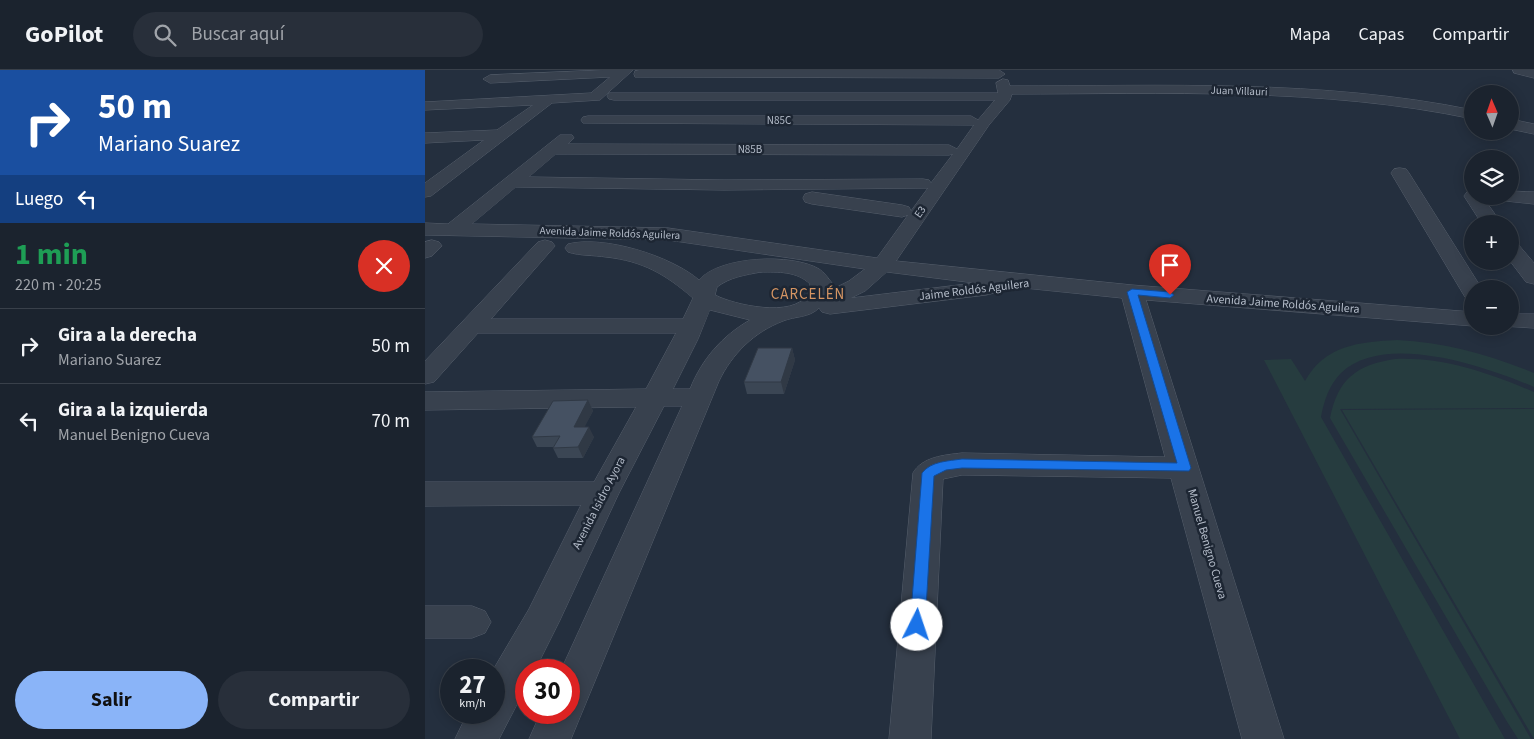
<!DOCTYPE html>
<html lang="es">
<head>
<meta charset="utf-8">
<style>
  body { margin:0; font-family:"Source Sans 3",sans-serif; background:#282f3a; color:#f1f3f6; height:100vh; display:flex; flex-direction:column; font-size:19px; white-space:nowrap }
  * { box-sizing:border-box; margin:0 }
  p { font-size:16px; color:#a0a4aa }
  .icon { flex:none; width:28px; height:28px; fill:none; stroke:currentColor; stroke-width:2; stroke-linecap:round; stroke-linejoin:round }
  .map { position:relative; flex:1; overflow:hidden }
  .panel { display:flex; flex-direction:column; background:#1b232e; width:425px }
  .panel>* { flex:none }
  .top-card { background:#1a4fa0; color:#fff; overflow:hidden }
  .needle { width:32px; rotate:358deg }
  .tools { position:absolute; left:1039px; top:15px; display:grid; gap:10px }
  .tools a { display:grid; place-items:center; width:55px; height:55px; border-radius:50%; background:#1b232e; box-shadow:0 2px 12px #0003,0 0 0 1px #39404a; font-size:25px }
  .speed { position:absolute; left:15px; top:589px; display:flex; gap:10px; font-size:25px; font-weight:700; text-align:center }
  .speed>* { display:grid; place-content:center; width:65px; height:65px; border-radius:50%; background:#1b232e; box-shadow:0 2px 12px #0003,0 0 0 1px #39404a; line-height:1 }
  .speed small { font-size:12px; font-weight:400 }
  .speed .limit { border:8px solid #d22; background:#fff; color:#111 }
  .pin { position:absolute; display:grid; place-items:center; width:42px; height:42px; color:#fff; margin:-51px -21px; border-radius:50% 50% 50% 0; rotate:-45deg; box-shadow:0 0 5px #0007 }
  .pin .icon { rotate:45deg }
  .me { position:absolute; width:55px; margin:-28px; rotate:4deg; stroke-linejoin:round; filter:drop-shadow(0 0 4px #0008) }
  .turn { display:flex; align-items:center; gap:18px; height:105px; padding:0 15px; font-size:22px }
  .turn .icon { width:65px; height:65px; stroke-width:2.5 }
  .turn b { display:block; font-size:35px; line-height:42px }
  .then { display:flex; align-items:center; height:48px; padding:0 15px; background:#0003; gap:10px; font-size:19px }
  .round { display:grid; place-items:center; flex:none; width:52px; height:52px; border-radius:26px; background:#282f3a }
  .summary { display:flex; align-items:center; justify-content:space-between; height:85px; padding:0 15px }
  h1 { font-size:30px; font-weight:700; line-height:38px; color:#1e9e55 }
  .primary-button { display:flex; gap:10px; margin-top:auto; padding:10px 15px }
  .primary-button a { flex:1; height:58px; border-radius:30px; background:#8ab4f8; color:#111; font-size:20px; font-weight:700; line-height:58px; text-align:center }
  .primary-button a+a { background:#282f3a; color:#f1f3f6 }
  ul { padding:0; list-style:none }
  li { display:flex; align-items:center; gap:15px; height:75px; padding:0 15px; border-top:1px solid #39404a }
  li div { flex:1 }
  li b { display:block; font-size:19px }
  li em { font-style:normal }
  header { display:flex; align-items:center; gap:30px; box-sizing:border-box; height:70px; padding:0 25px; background:#1b232e; border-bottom:1px solid #39404a }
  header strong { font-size:24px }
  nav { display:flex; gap:28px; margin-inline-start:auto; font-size:18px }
  .search { width:350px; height:45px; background:#282f3a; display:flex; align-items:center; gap:12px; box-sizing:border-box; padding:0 18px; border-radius:28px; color:#a0a4aa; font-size:19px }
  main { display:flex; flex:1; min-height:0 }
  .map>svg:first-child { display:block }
</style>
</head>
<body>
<header>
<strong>GoPilot</strong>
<div class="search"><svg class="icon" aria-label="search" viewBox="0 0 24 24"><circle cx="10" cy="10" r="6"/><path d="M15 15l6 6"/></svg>Buscar aquí</div>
<nav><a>Mapa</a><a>Capas</a><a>Compartir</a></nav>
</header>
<main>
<section class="panel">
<div class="top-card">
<div class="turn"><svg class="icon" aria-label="right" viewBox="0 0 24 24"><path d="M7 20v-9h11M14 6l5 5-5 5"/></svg><div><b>50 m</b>Mariano Suarez</div></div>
<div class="then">Luego<svg class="icon" aria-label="left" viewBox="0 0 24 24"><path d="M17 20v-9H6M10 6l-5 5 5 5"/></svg></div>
</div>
<div class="summary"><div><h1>1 min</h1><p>220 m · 20:25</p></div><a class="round" style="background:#d93025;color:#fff"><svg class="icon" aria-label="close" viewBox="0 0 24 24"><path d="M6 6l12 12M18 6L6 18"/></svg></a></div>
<ul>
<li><svg class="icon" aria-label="right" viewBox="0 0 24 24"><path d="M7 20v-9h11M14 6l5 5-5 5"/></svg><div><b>Gira a la derecha</b><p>Mariano Suarez</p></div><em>50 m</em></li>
<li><svg class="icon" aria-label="left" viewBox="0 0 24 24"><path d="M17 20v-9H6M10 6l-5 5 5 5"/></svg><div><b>Gira a la izquierda</b><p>Manuel Benigno Cueva</p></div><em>70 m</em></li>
</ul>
<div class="primary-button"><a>Salir</a><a>Compartir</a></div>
</section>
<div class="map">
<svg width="1109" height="669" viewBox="0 0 1109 669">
  <rect width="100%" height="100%" fill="#242f3e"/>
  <!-- green -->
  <path fill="#263c3f" d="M972 270C1020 272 1065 285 1109 303V317C1062 297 960 261 916 303 904 315 899 331 896 347L1080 669H1035L839 290 866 289 880 311C900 275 934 272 972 270Z
    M970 289C1019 287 1064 303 1109 322V338L915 339 1106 669H1093L1081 650 905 348C913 309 931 295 970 289Z
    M1109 339V669L917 340Z"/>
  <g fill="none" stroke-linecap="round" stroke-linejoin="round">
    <!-- minor casing -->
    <g stroke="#565f6c" stroke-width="1">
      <path id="minor" d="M178 0H208L175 30 127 33 6 126 0 127V113L59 70 0 73V63L72 60 108 35 0 40V32L166 23 185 7 65 13 58 9 65 5Z
        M215 0H574L580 4 574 8 210 7 209 4 210 1Z
        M1088 0H1109V8L1089 3Z
        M578 9 583 10 585 16C739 16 896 9 1048 40V49C897 17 739 24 587 24L585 30 564 55 471 191 707 215 1048 242V256L721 230 859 669H817L746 408 537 405 518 409 506 669H464L488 403C497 387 519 385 537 383L740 387 697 228 570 215 572 218 569 223 561 225 405 244 397 242 394 238C384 248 370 246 358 251 329 262 307 284 294 311L146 669H104L116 642H144V600H136L257 336H239L194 423 135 550 110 600H101V617L74 669H30L43 642H69L68 600 104 539 156 435 0 436V412H169L211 337 0 340V322L221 319 251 263H53L9 312 0 314V291L113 172 120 170 127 172 130 176 66 249H258L268 228C240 204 218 191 181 187 169 185 155 186 143 182L140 178 143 174C179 165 246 186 274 210 295 186 367 183 394 199 399 202 403 208 407 213L406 220 424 211 440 199 243 170 0 165V153L23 154 135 65H147L149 68 143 74 524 75 532 79 549 55 158 53 156 50 158 47 163 46H546L553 50 570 30H189L184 29 182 26 184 23H573L571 13ZM131 84 524 85 528 84 506 113 504 110 498 109 299 110 104 107ZM91 117 299 120 503 118 486 141 484 137 477 135 387 122 380 124 378 128 380 132 387 134 477 147 483 145 452 188 243 158 47 154ZM336 202C353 202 372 201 385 214 384 217 383 222 382 225 368 248 309 235 290 225L292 217C305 207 320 205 336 202ZM462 202 550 213 426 228 440 221ZM285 240 325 250C297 266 277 289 265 319H248L273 269Z
        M1085 49 1109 54V64L1085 59Z
        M975 98 981 99 984 103 1057 219H1048V229L1040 227 1037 222 966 103 969 99Z
        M1048 121V126H1057L1077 154H1057L1039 126 1042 122Z
        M1085 121 1109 122V134L1071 130 1068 126H1085Z
        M7 170 14 172 17 176 7 186 0 188V172Z
        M1085 171 1092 173 1109 193V214L1101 212 1085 191Z
        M1085 244H1109V258L1077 256H1085Z
        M0 536H47L60 541 66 552 60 563 47 568H0Z"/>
    </g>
    <!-- minor -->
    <use href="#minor" fill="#38414e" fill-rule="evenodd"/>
  </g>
  <!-- wall -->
  <path fill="#3b4654" d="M367 278 370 290 359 324H322L319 312Z
    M163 330 168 341 159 357 169 367 158 388H133L128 378V377H112L107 367Z"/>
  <!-- shaded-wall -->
  <path fill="#303945" d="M367 278 370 290 359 324 356 312Z
    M163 330 168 341 154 368 149 357Z
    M164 357 169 367 158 388 153 377Z"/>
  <!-- building -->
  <path fill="#455162" stroke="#303945" d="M333 278H367L356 312H319Z
    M163 330 149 357H164L153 377 128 378 135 366 107 367 128 331Z"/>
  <!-- route -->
  <path fill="#1a73e8" stroke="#114b97" d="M707 219 745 222 749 225 745 228 713 225 766 398 764 401 537 398 521 400 509 406 500 555 498 560 492 562 487 560 485 555 497 403C506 391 524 391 537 389L752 393 702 222Z"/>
  <g text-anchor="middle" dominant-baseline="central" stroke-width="5" stroke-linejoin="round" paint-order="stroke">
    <!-- far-street labels -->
    <g font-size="11" fill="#b4bcc9" stroke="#1d2633">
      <text transform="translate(814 21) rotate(2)">Juan Villauri</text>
      <text x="354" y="50">N85C</text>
      <text x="325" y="79">N85B</text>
      <text transform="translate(495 142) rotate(-55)">E3</text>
      <text transform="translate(185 163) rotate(2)">Avenida Jaime Roldós Aguilera</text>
    </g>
    <!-- street labels -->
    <g font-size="12" fill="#b4bcc9" stroke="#1d2633">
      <text transform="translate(549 220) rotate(-7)">Jaime Roldós Aguilera</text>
      <text transform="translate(858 234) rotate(4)">Avenida Jaime Roldós Aguilera</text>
      <text transform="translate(174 433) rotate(-63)">Avenida Isidro Ayora</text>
      <text transform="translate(782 474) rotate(74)">Manuel Benigno Cueva</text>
    </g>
    <!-- quarter labels -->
    <g font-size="15" letter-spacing="1" fill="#d59563" stroke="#1d2633">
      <text x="383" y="224">CARCELÉN</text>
    </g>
  </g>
</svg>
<div class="tools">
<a><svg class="needle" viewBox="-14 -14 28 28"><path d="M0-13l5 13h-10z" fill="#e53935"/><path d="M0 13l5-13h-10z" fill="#a0a4aa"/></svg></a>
<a><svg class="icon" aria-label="layers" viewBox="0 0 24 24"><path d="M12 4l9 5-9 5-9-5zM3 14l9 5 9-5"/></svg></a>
<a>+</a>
<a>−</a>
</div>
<div class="speed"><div>27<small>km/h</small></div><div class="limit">30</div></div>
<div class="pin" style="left:745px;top:225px;background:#d93025"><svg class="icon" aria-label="arrive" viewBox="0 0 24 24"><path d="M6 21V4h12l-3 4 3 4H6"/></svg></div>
<svg class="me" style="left:492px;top:555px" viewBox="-20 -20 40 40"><circle r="19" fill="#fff"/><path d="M0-13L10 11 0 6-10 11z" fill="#1a73e8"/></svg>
</div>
</main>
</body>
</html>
